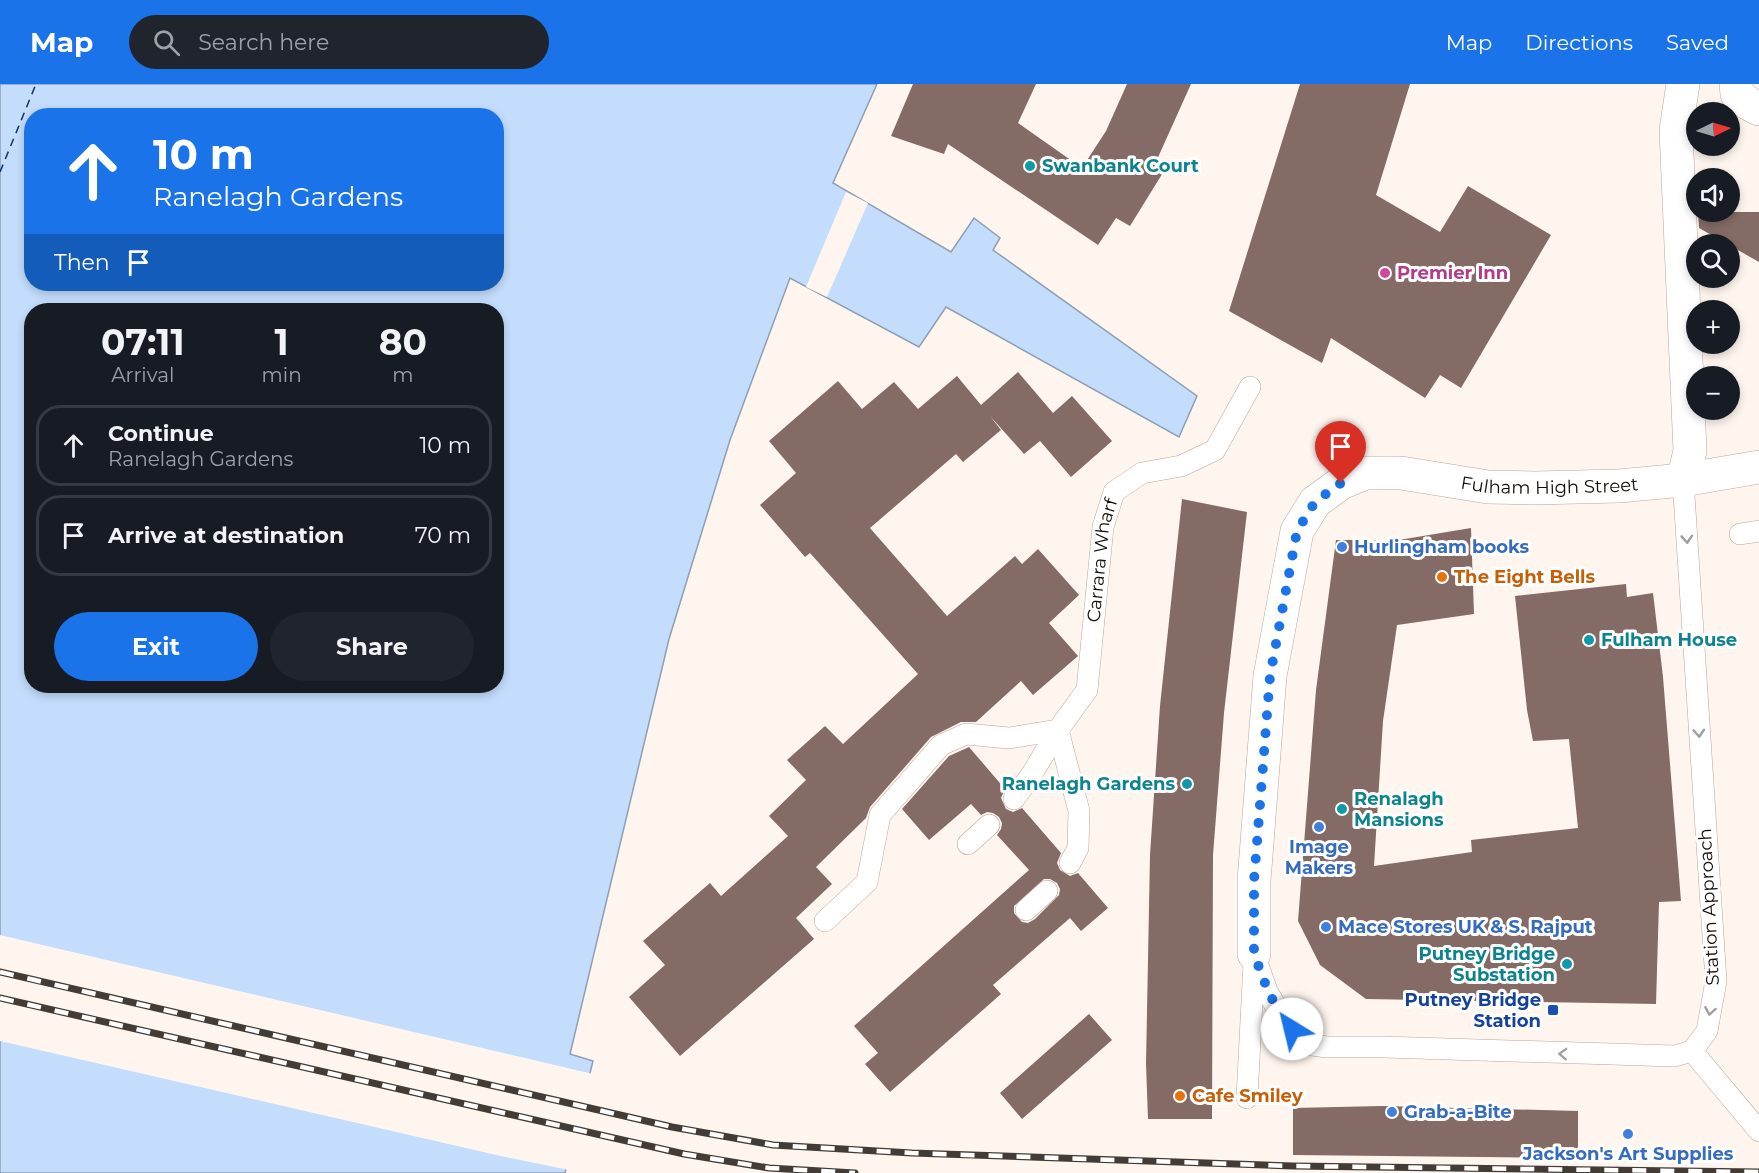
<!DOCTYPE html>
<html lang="en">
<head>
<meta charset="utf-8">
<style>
  body { margin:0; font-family:Montserrat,sans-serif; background:#20242c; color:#f1f3f6; height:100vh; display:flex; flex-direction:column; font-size:22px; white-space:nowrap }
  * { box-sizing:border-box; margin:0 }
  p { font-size:20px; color:#9ea1a6 }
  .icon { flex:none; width:33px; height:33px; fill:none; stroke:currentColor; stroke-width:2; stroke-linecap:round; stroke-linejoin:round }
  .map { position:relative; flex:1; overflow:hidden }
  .details { position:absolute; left:24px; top:219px; width:480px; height:390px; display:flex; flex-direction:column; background:#171b24; border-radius:24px; box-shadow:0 3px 9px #0003 }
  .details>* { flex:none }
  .hud { position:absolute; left:24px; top:24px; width:480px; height:183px; border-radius:24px; box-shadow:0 3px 9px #0003; background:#1a73e8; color:#fff; overflow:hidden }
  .needle { width:39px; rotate:85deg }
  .controls { position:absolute; left:1686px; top:18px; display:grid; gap:12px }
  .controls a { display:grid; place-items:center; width:54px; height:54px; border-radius:50%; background:#171b24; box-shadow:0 3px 9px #0003; font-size:30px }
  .pin { position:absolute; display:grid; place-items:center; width:51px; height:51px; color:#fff; margin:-62px -26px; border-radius:50% 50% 50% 0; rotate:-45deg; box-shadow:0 0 6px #0007 }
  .pin .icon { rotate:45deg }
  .me { position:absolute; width:66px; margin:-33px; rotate:324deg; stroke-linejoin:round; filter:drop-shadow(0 0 4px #0008) }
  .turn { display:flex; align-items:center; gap:21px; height:126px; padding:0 30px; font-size:27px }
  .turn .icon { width:78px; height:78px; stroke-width:2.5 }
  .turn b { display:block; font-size:42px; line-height:51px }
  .then { display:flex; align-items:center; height:57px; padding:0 30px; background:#0003; gap:12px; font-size:22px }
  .eta { display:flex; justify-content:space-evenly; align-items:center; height:102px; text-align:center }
  .eta b { font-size:36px; font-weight:700; line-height:42px }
  .button { display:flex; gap:12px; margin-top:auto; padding:12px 30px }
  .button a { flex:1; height:69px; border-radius:36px; background:#1a73e8; color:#fff; font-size:24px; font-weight:700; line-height:69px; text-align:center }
  .button a+a { background:#20242c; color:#f1f3f6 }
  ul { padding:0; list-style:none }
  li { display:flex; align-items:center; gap:18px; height:81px; margin:0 12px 9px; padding:0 18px; border:3px solid #363941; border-radius:24px }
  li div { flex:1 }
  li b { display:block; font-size:22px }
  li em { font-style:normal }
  header { display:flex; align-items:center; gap:36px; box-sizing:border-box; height:84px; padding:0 30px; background:#1a73e8; color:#fff }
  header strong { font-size:28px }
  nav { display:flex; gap:33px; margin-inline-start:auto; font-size:21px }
  .search { width:420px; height:54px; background:#20242c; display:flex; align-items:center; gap:15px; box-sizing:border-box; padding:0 21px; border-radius:33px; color:#9ea1a6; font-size:22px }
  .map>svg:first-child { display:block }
</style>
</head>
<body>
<header>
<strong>Map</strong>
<div class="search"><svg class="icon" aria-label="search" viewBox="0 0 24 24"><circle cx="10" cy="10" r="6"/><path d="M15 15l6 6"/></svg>Search here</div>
<nav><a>Map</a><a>Directions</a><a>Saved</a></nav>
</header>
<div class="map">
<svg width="1759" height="1089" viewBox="0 0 1759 1089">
  <rect width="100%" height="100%" fill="#fef5ee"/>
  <!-- water -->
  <path fill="#c4ddfc" stroke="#8f9eb2" stroke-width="1.5" fill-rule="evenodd" d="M0 0H877L833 99 951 168 974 134 1000 154 993 166 1197 312 1179 353 946 223 919 263 790 194 730 356 669 555 570 970 593 977 565 1089H0ZM32 32H496V200H32ZM32 226H496V602H32Z"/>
  <!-- pier -->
  <path fill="#fef5ee" d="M846 108 868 119 827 213 806 203Z
    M0 851 593 990 569 1086 505 1073 0 957Z"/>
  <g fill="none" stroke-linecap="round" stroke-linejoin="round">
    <!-- ferry -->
    <path stroke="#0b3665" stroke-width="1.5" stroke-dasharray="8 6" stroke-linecap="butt" d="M0 88 36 0"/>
  </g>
  <!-- building -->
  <path fill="#846b66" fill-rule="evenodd" d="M913 0H1036L1018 39 1082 84 1106 47 1127 0H1191L1155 80 1164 87 1130 142 1116 134 1098 161 948 60 944 70 891 52Z
    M1300 0H1410L1376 111 1440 148 1468 102 1551 151 1461 304 1440 291 1425 314 1331 254 1322 279 1229 227Z
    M1698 128H1759V178L1699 144Z
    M1018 288 1053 329 1072 312 1112 357 1071 393 1040 357 1024 370 990 332 1001 346 963 378 956 370 870 444 947 532 1015 472 1022 480 1038 465 1079 511 1049 539 1078 572 1033 611 1021 597 976 638H961L931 653 870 723 866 734 816 783 832 800 796 834 814 855 680 972 629 913 665 881 643 857 710 799 721 812 788 752 769 732 806 696 787 676 825 642 843 660 918 590 810 469 805 473 760 421 796 389 769 357 838 297 862 325 894 298 918 325 957 292 981 321Z
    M1182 415 1247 428 1224 629 1213 771 1212 1035H1148L1146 980 1150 771 1160 622Z
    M1471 444 1474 530 1397 541 1383 637 1374 782 1472 768 1471 756 1578 744 1569 655 1533 657 1527 626 1515 512 1626 500 1627 513 1653 509 1663 593 1681 817 1659 818 1656 920 1366 915 1320 881 1298 837 1316 606 1336 456H1399Z
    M969 663 1005 705 1001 714 1006 725 1013 728 1022 724 1061 769 1057 779 1060 786 1070 792 1078 789 1108 824 1081 847 1070 834 993 901 1001 910 890 1008 865 980 878 969 854 942 1029 786 997 751 1001 745 1002 739 999 733 993 729 987 728 981 731 971 720 929 756 902 725 949 672ZM1044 795H1050L1057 799 1060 805 1059 811 1035 835 1028 839 1022 838 1014 829V822Z
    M1089 930 1112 956 1022 1035 1000 1009Z
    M1382 1022 1578 1027V1074L1293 1071V1024Z"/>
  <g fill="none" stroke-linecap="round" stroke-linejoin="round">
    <!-- lane casing -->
    <g stroke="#bba597" stroke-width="22">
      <g id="lane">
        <path d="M1740 450 1759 447"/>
        <path d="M1058 646 1079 727 1078 764 1070 779"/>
        <path id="s1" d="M1014 715 1032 690 1058 646 1087 606 1103 443 1114 408 1142 389 1181 382 1215 366 1250 303"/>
        <path d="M968 760 989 741"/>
        <path d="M1026 826 1047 807"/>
        <path d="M825 837 867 798 880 731 941 661 966 650 1009 654 1058 646"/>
        <path d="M1254 870 1267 907 1280 930 1305 960 1327 963H1384L1675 972 1692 967 1707 947 1716 897 1683 396"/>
        <path d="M1692 967 1759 1047"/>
        <path d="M1247 1014 1254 879"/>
      </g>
    </g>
    <!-- street casing -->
    <g stroke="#bba597" stroke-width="34">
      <g id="street">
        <path d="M1683 0 1676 46 1690 367 1683 396"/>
        <path id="s2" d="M1254 870V797L1270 592 1297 447 1315 418 1341 399 1365 389H1401L1488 403 1535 404 1619 402 1683 396 1759 383"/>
      </g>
    </g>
    <!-- primary casing -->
    <g stroke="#bba597" stroke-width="34">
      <path id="primary" d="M1736 0 1737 10 1749 20 1759 25"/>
    </g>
    <!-- lane -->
    <use href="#lane" stroke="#fff" stroke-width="21"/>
    <!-- street -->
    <use href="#street" stroke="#fff" stroke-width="33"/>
    <!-- primary -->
    <use href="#primary" stroke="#fff" stroke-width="33"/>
    <!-- rail casing -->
    <g stroke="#433c36" stroke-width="7">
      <path id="rail" d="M0 888 672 1043 773 1061 912 1069 1293 1082 1759 1088
        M0 914 684 1070 769 1084 855 1089"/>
    </g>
    <!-- rail -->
    <use href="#rail" stroke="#fff" stroke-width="4.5" stroke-dasharray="14" stroke-linecap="butt"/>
  </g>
  <!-- one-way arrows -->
  <defs><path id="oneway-chevron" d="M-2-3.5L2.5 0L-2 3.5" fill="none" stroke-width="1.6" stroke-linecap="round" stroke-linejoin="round" transform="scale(1.5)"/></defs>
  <g stroke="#a19e9c">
    <use href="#oneway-chevron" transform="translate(1687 455) rotate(86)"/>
    <use href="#oneway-chevron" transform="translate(1699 649) rotate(86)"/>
    <use href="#oneway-chevron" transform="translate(1710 927) rotate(100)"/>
    <use href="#oneway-chevron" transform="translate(1563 970) rotate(-178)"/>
  </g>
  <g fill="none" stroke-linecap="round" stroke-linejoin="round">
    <!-- route -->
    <path stroke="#1a73e8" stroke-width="10" stroke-dasharray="0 18" d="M1292 945 1280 930 1268 907 1254 870V797L1270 592 1297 447 1315 418 1341 399"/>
  </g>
  <!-- markers -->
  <g fill="#0f9aa8" stroke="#fff" stroke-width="2">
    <circle cx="1030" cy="82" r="6"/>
    <circle cx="1589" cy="556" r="6"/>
    <circle cx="1187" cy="700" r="6"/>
    <circle cx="1342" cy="725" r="6"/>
    <circle cx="1567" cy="880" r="6"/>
  </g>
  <circle fill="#d1479c" stroke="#fff" stroke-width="2" cx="1385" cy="189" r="6"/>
  <g fill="#3f7fe0" stroke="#fff" stroke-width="2">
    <circle cx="1342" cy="463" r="6"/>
    <circle cx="1319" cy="743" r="6"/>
    <circle cx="1326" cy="843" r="6"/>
    <circle cx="1392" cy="1028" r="6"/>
    <circle cx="1628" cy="1050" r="6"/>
  </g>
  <g fill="#e8710a" stroke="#fff" stroke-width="2">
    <circle cx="1442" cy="493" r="6"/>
    <circle cx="1180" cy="1012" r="6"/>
  </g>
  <rect fill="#1a4fb4" stroke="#fff" stroke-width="2" x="1547" y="920" width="12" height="12" rx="3"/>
  <g text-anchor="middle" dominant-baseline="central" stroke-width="6" stroke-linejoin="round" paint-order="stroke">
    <!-- culture labels -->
    <g font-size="18" font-weight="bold" fill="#0d838f" stroke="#fff" text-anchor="start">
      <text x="1042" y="82">Swanbank Court</text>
      <text x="1601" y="556">Fulham House</text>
      <text x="1175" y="700" text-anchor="end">Ranelagh Gardens</text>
      <text x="1354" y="715">Renalagh<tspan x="1354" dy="21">Mansions</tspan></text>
      <text x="1555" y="870" text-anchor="end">Putney Bridge<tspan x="1555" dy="21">Substation</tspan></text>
    </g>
    <!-- hotel labels -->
    <g font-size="18" font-weight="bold" fill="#b23c85" stroke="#fff" text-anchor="start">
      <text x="1397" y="189">Premier Inn</text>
    </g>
    <!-- street labels -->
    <g font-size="18" fill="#130c07" stroke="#fff">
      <text stroke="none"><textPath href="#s2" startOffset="704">Fulham High Street</textPath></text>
      <text stroke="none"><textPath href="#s1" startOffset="262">Carrara Wharf</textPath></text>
      <text transform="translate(1709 823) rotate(-93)">Station Approach</text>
    </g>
    <!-- shop labels -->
    <g font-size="18" font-weight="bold" fill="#366cbe" stroke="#fff" text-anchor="start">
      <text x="1354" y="463">Hurlingham books</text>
      <text x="1319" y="763" text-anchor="middle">Image<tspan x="1319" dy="21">Makers</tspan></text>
      <text x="1338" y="843">Mace Stores UK &amp; S. Rajput</text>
      <text x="1404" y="1028">Grab-a-Bite</text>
      <text x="1628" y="1070" text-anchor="middle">Jackson's Art Supplies</text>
    </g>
    <!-- food labels -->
    <g font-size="18" font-weight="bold" fill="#c56008" stroke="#fff" text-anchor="start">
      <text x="1454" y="493">The Eight Bells</text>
      <text x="1192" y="1012">Cafe Smiley</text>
    </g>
    <!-- transit labels -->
    <g font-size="18" font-weight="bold" fill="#164399" stroke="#fff" text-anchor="end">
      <text x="1541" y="916">Putney Bridge<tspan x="1541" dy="21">Station</tspan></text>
    </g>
  </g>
</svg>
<div class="controls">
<a><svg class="needle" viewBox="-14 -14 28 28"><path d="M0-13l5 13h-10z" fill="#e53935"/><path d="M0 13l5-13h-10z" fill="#9ea1a6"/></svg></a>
<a><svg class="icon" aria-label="sound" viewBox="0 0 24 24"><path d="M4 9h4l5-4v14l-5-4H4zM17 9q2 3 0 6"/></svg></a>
<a><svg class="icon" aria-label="search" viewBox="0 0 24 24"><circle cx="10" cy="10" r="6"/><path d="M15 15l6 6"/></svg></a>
<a>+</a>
<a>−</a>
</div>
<div class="pin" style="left:1341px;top:399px;background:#d93025"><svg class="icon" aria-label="arrive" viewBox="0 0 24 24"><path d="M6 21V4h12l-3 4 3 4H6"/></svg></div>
<svg class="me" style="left:1292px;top:945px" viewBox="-20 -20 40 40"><circle r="19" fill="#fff"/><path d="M0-13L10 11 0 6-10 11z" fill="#1a73e8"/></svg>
<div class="hud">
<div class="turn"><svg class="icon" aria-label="ahead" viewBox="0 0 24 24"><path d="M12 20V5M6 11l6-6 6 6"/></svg><div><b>10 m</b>Ranelagh Gardens</div></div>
<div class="then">Then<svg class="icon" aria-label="arrive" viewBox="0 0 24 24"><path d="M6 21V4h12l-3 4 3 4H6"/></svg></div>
</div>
<section class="details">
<div class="eta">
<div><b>07:11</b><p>Arrival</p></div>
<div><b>1</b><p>min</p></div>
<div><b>80</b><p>m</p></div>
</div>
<ul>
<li><svg class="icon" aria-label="ahead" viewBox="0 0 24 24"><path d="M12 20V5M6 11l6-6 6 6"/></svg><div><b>Continue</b><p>Ranelagh Gardens</p></div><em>10 m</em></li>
<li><svg class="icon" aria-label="arrive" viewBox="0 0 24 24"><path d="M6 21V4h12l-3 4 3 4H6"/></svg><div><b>Arrive at destination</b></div><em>70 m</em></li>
</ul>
<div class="button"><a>Exit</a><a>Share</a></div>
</section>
</div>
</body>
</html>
